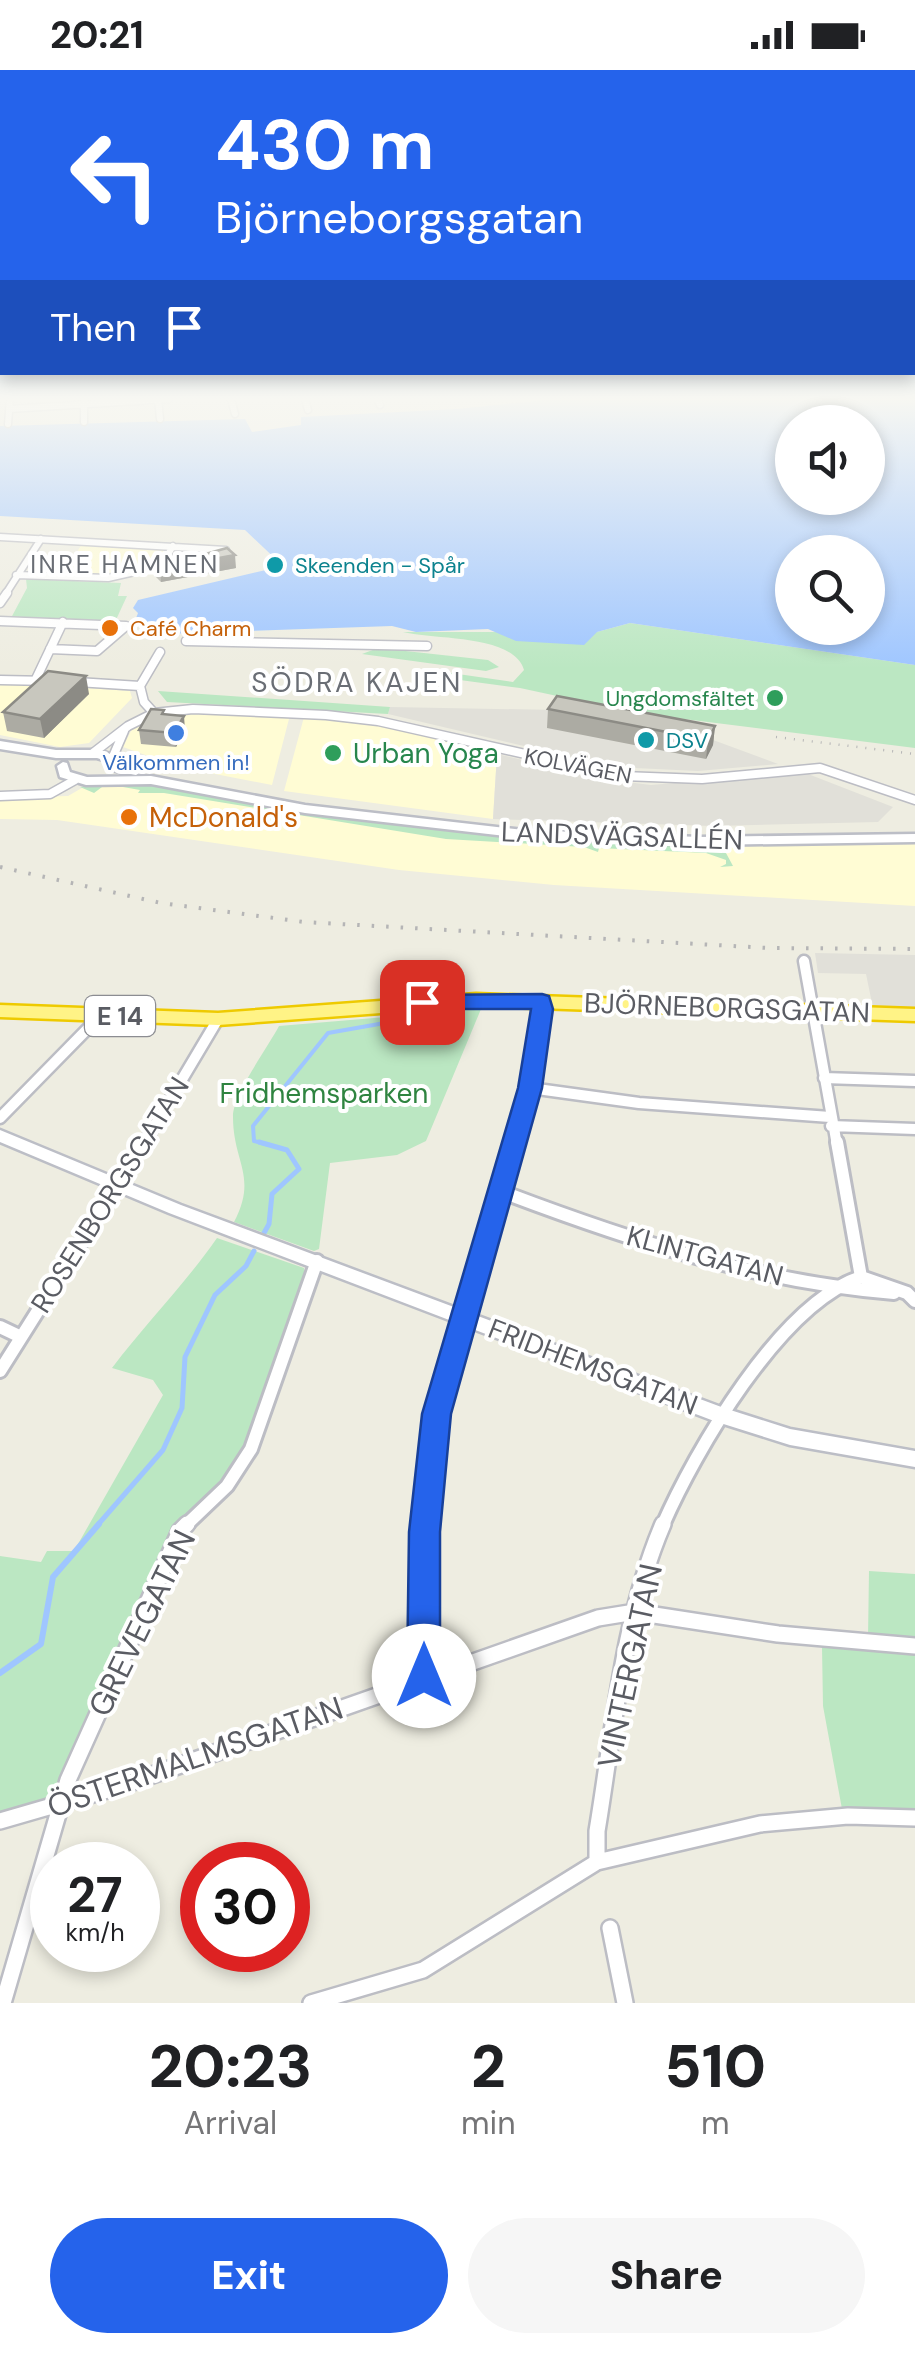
<!DOCTYPE html>
<html lang="en">
<head>
<meta charset="utf-8">
<style>
  body { margin:0; font-family:"DM Sans",sans-serif; background:#f6f6f6; color:#202124; height:100vh; display:flex; flex-direction:column; font-size:38px; white-space:nowrap }
  * { box-sizing:border-box; margin:0 }
  p { font-size:32px; color:#757577 }
  .icon { flex:none; width:55px; height:55px; fill:none; stroke:currentColor; stroke-width:2; stroke-linecap:round; stroke-linejoin:round }
  .map { position:relative; height:1933px; overflow:hidden }
  .drawer { display:flex; flex-direction:column; background:#fff; flex:1 }
  .drawer>* { flex:none }
  .guide { position:absolute; left:0px; top:0px; width:915px; height:305px; box-shadow:0 5px 15px #0003; background:#2563eb; color:#fff; overflow:hidden }
  .buttons { position:absolute; left:775px; top:335px; display:grid; gap:20px }
  .buttons a { display:grid; place-items:center; width:110px; height:110px; border-radius:50%; background:#fff; box-shadow:0 5px 15px #0003; font-size:50px }
  .speed { position:absolute; left:30px; top:1772px; display:flex; gap:20px; font-size:50px; font-weight:700; text-align:center }
  .speed>* { display:grid; place-content:center; width:130px; height:130px; border-radius:50%; background:#fff; box-shadow:0 5px 15px #0003; line-height:1 }
  .speed small { font-size:25px; font-weight:400 }
  .speed .limit { border:15px solid #d22; background:#fff; color:#111 }
  .pin { position:absolute; display:grid; place-items:center; width:85px; height:85px; color:#fff; margin:-42px; border-radius:20px; box-shadow:0 5px 15px #0006 }
  .me { position:absolute; width:110px; margin:-55px; rotate:0deg; stroke-linejoin:round; filter:drop-shadow(0 0 8px #0008) }
  .turn { display:flex; align-items:center; gap:35px; height:210px; padding:0 50px; font-size:45px }
  .turn .icon { width:130px; height:130px; stroke-width:2.5 }
  .turn b { display:block; font-size:70px; line-height:85px }
  .then { display:flex; align-items:center; height:95px; padding:0 50px; background:#0003; gap:20px; font-size:38px }
  .eta { display:flex; justify-content:space-evenly; align-items:center; height:170px; text-align:center }
  .eta b { font-size:60px; font-weight:800; line-height:70px }
  .primary-button { display:flex; gap:20px; margin-top:auto; padding:20px 50px }
  .primary-button a { flex:1; height:115px; border-radius:60px; background:#2563eb; color:#fff; font-size:40px; font-weight:800; line-height:115px; text-align:center }
  .primary-button a+a { background:#f6f6f6; color:#202124 }
  .status { display:flex; justify-content:space-between; align-items:center; height:70px; padding:0 50px; background:#fff; direction:ltr }
  .status svg { height:28px; fill:currentColor }
  .map>svg:first-child { display:block }
</style>
</head>
<body>
<div class="status"><b>20:21</b><svg viewBox="0 0 49 12"><path d="M0 12V9h3v3zM5 12V6h3v6zM10 12V3h3v9zM15 12V0h3v12zM26 1h20v11H26zM47 4h2v5h-2z"/></svg></div>
<div class="map">
<svg width="915" height="1933" viewBox="0 0 915 1933">
  <rect width="100%" height="100%" fill="#eeede1"/>
  <!-- commercial -->
  <path fill="#fffcd4" d="M82 474 168 478 159 495 108 506 62 505Z
    M0 612 130 621 132 628 89 673 60 677 0 665Z
    M195 642 290 645 272 715 179 697 123 677 132 659 146 651Z
    M304 647 385 656 497 684 493 749 284 721Z
    M94 711 386 754 496 765 695 777 915 774V836L554 815 399 800 57 750 0 749V728L68 726Z"/>
  <!-- industrial -->
  <path fill="#e1e0d9" d="M390 637 558 640 705 667 778 694 698 701 613 697 388 644Z
    M497 684 603 709 651 715 803 702 893 737 878 752 713 756 493 749Z
    M815 883 915 885V939L873 938 866 904 818 903Z"/>
  <!-- green -->
  <path fill="#bbe7c2" d="M26 509 121 513 118 526H127L115 552 11 548 27 518Z
    M630 553 915 595V678L636 643 520 618 445 608 451 603 513 612 524 600C514 564 434 570 403 562H597Z
    M378 578 488 590 499 597 486 601 362 584Z
    M158 621 390 637 388 644 167 632Z
    M134 710 386 754 496 765 712 777 726 783 733 796 720 797 726 794V790L706 783 599 778 598 782 584 777 446 769 164 723H138L140 720 106 714 94 723 80 717Z
    M481 939 426 1071 397 1085 330 1093 319 1179 314 1181 234 1152C258 1106 233 1093 233 1047 232 1026 268 977 279 956Z
    M217 1168 304 1198 305 1204 242 1380C221 1419 182 1443 160 1483L55 1723 38 1736 0 1744V1486L41 1492 47 1481H74L163 1325 153 1310 112 1298C146 1253 185 1214 217 1168Z
    M869 1501 915 1504V1571L868 1568Z
    M822 1577 915 1585V1740L842 1739 823 1636Z"/>
  <!-- water -->
  <path fill="#9fc6ff" fill-rule="evenodd" d="M554 329H915V595L630 553 597 562 584 575 516 571 488 559 416 562 392 556 164 564 135 551 138 543 133 538 138 530 283 496 245 460 0 446V356L245 349 252 362 301 355V347L457 339ZM792 352H868V428H792ZM792 482H868V558H792Z"/>
  <g fill="none" stroke-linecap="round" stroke-linejoin="round">
    <!-- stream-far2 -->
    <path stroke="#9fc6ff" stroke-width="4" d="M269 1075 254 1071 253 1056 328 963 396 951"/>
    <!-- stream-far1 -->
    <path stroke="#9fc6ff" stroke-width="5" d="M259 1072 287 1080 299 1099 272 1124 269 1154 264 1163
      M96 1457 163 1380 182 1338 185 1287 215 1225 246 1196 254 1181"/>
    <!-- stream -->
    <path stroke="#9fc6ff" stroke-width="6" d="M0 1603 41 1574 53 1507 99 1454"/>
    <!-- street-far4 casing -->
    <g stroke="#bcbdc4" stroke-width="9">
      <path id="street-far4" d="M158 329 160 349
        M231 329 235 344
        M305 329 308 340
        M377 329 380 335
        M84 330V352
        M9 339 169 329
        M8 354 10 329
        M0 467 226 480
        M16 505 108 508 161 496 173 476
        M5 525 41 469"/>
    </g>
    <!-- street-far3 casing -->
    <g stroke="#bcbdc4" stroke-width="11">
      <path id="street-far3" d="M0 533 7 523
        M0 551 126 556 97 581 50 579
        M186 571 427 576
        M0 610 50 611
        M35 611 63 552
        M77 612 140 616 144 632 154 643
        M140 616 160 582
        M93 683 128 656 154 643 193 639 326 645 378 651 623 706 702 709 820 698 915 730
        M112 689 124 661
        M0 726 50 724 75 710"/>
    </g>
    <!-- street-far2 casing -->
    <g stroke="#bcbdc4" stroke-width="15">
      <path id="street-far2" d="M804 891 837 1075
        M824 1008 915 1011
        M530 1018 639 1033 830 1047
        M0 1048 101 945
        M831 1056 915 1059
        M143 1075 218 949
        M514 1075 530 1018 542 931"/>
    </g>
    <!-- street-far1 casing -->
    <g stroke="#bcbdc4" stroke-width="18">
      <path id="street-far1" d="M837 1072 861 1207
        M500 1121C629 1170 756 1212 894 1223
        M0 1257 21 1267
        M0 1301 144 1072
        M184 1457 227 1416 251 1379 317 1191
        M426 1457 437 1344 514 1072
        M662 1457C695 1381 780 1234 861 1207L907 1223 915 1231"/>
    </g>
    <!-- street casing -->
    <g stroke="#bcbdc4" stroke-width="20">
      <path id="street" d="M424 1606 426 1454
        M0 1751 121 1716 598 1548 635 1542 778 1564 915 1576
        M597 1792V1761C614 1659 622 1550 663 1454
        M610 1858 625 1933
        M3 1933 68 1710 180 1461 187 1454
        M311 1933 423 1900 597 1792 760 1754 848 1746 915 1748"/>
    </g>
    <!-- secondary casing -->
    <g stroke="#bcbec6" stroke-width="5">
      <path id="secondary" d="M0 671 56 680H99L116 686 120 694 140 698 142 701 136 705 111 700 107 691 97 688H56L0 679Z
        M63 692 67 693 70 702 87 707 151 706 305 735 524 760 699 767 915 764V772L699 775 524 768 305 743 151 714 86 715 60 707 57 696Z
        M0 1060 181 1135 724 1338 790 1359 915 1381V1397L790 1375 714 1351 169 1143 0 1072Z"/>
    </g>
    <!-- highway casing -->
    <g stroke="#eeca00" stroke-width="5">
      <path id="highway" d="M476 924 915 939V951L476 936 218 955 0 947V935L218 943Z"/>
    </g>
    <!-- street-far4 -->
    <use href="#street-far4" stroke="#fff" stroke-width="6"/>
    <!-- street-far3 -->
    <use href="#street-far3" stroke="#fff" stroke-width="8"/>
    <!-- street-far2 -->
    <use href="#street-far2" stroke="#fff" stroke-width="10"/>
    <!-- street-far1 -->
    <use href="#street-far1" stroke="#fff" stroke-width="12"/>
    <!-- street -->
    <use href="#street" stroke="#fff" stroke-width="15"/>
    <!-- secondary -->
    <use href="#secondary" fill="#fff" fill-rule="evenodd"/>
    <!-- highway -->
    <use href="#highway" fill="#fff386" fill-rule="evenodd"/>
    <!-- rail-far1 -->
    <path stroke="#b5b5b6" stroke-width="2.5" stroke-dasharray="1 8" stroke-linecap="butt" d="M776 667 915 684"/>
    <!-- rail -->
    <path stroke="#b5b5b6" stroke-width="4" stroke-dasharray="2.5 12" stroke-linecap="butt" d="M0 797 161 833 304 852 769 878 915 879"/>
  </g>
  <!-- wall -->
  <path fill="#acaba3" d="M188 489 236 498 161 512 154 505 152 492Z
    M89 624 44 668 7 661 3 642Z
    M548 639 715 656 713 675 706 689 547 658Z
    M164 640V644L185 660 176 677 141 674 139 660Z"/>
  <!-- shaded-wall -->
  <path fill="#8c8b85" d="M235 485 236 498 161 512 160 499Z
    M86 606 89 624 44 668 40 649Z
    M184 646 185 660 176 677 174 663Z
    M715 656 713 675 706 689 708 670Z"/>
  <!-- building -->
  <path fill="#c8c7be" stroke="#8c8b85" stroke-width="2.5" d="M227 478 235 485 160 499 152 492 180 484 188 489Z
    M48 601 86 606 40 649 3 642Z
    M557 626 715 656 708 670 548 639Z
    M151 639 164 640 162 644 184 646 174 663 139 660Z"/>
  <!-- sky -->
  <linearGradient id="sky" x2="0" y2="1"><stop stop-color="#8bbbf1"/><stop offset="0.55" stop-color="#f7f7f2"/><stop offset="1" stop-color="#f7f7f2" stop-opacity="0"/></linearGradient>
  <rect width="915" height="599" fill="url(#sky)"/>
  <!-- route -->
  <path fill="#2563eb" stroke="#184099" stroke-width="2.5" d="M542 924 549 926 553 939 542 1018 451 1344 440 1462V1606L435 1618 424 1622 412 1618 407 1606 409 1462 422 1344 518 1018 531 939H422L411 932 422 925Z"/>
  <!-- markers -->
  <g fill="#0f9aa8" stroke="#fff" stroke-width="4">
    <circle cx="275" cy="495" r="10"/>
    <circle cx="646" cy="670" r="10"/>
  </g>
  <g fill="#e8710a" stroke="#fff" stroke-width="4">
    <circle cx="110" cy="558" r="10"/>
    <circle cx="129" cy="747" r="10"/>
  </g>
  <g fill="#2e9e5b" stroke="#fff" stroke-width="4">
    <circle cx="775" cy="628" r="10"/>
    <circle cx="333" cy="683" r="10"/>
  </g>
  <circle fill="#3f7fe0" stroke="#fff" stroke-width="4" cx="176" cy="663" r="10"/>
  <g text-anchor="middle" dominant-baseline="central" stroke-width="8" stroke-linejoin="round" paint-order="stroke">
    <!-- far-culture labels -->
    <g font-size="22" fill="#0d838f" stroke="#fff" text-anchor="start">
      <text x="295" y="495">Skeenden - Spår</text>
      <text x="666" y="670">DSV</text>
    </g>
    <!-- far-food labels -->
    <g font-size="22" fill="#c56008" stroke="#fff" text-anchor="start">
      <text x="130" y="558">Café Charm</text>
    </g>
    <!-- far-leisure labels -->
    <g font-size="22" fill="#27864d" stroke="#fff" text-anchor="end">
      <text x="755" y="628">Ungdomsfältet</text>
    </g>
    <!-- far-shop labels -->
    <g font-size="22" fill="#366cbe" stroke="#fff">
      <text x="176" y="692">Välkommen in!</text>
    </g>
    <!-- far-street labels -->
    <g font-size="22" fill="#5a5c63" stroke="#fff">
      <text transform="translate(578 696) rotate(11)">KOLVÄGEN</text>
    </g>
    <!-- far-neighbourhood labels -->
    <g font-size="25" letter-spacing="2.5" fill="#6a6e75" stroke="#fff">
      <text x="125" y="494">INRE HAMNEN</text>
    </g>
    <!-- shield labels -->
    <rect fill="#fff" stroke="#8c8d92" stroke-width="2.5" x="85" y="926" width="70" height="40" rx="8"/>
    <g font-size="25" font-weight="bold" fill="#5a5c63">
      <text x="120" y="946">E 14</text>
    </g>
    <!-- far-quarter labels -->
    <g font-size="28" letter-spacing="2.5" fill="#6a6e75" stroke="#fff">
      <text x="357" y="612">SÖDRA KAJEN</text>
    </g>
    <!-- leisure labels -->
    <g font-size="28" fill="#27864d" stroke="#fff" text-anchor="start">
      <text x="353" y="683">Urban Yoga</text>
    </g>
    <!-- food labels -->
    <g font-size="28" fill="#c56008" stroke="#fff" text-anchor="start">
      <text x="149" y="747">McDonald's</text>
    </g>
    <!-- street labels -->
    <g font-size="28" fill="#5a5c63" stroke="#fff">
      <text transform="translate(622 766) rotate(2)">LANDSVÄGSALLÉN</text>
      <text transform="translate(727 938) rotate(2)">BJÖRNEBORGSGATAN</text>
      <text transform="translate(110 1125) rotate(-58)">ROSENBORGSGATAN</text>
      <text transform="translate(705 1186) rotate(15)">KLINTGATAN</text>
      <text transform="translate(593 1297) rotate(21)">FRIDHEMSGATAN</text>
    </g>
    <!-- park labels -->
    <g font-size="28" fill="#2f8440" stroke="#fff">
      <text x="324" y="1023">Fridhemsparken</text>
    </g>
    <!-- near-street labels -->
    <g font-size="32" fill="#5a5c63" stroke="#fff">
      <text transform="translate(142 1553) rotate(-64)">GREVEGATAN</text>
      <text transform="translate(630 1596) rotate(-78)">VINTERGATAN</text>
      <text transform="translate(195 1687) rotate(-19)">ÖSTERMALMSGATAN</text>
    </g>
  </g>
</svg>
<div class="buttons">
<a><svg class="icon" aria-label="sound" viewBox="0 0 24 24"><path d="M4 9h4l5-4v14l-5-4H4zM17 9q2 3 0 6"/></svg></a>
<a><svg class="icon" aria-label="search" viewBox="0 0 24 24"><circle cx="10" cy="10" r="6"/><path d="M15 15l6 6"/></svg></a>
</div>
<div class="speed"><div>27<small>km/h</small></div><div class="limit">30</div></div>
<div class="pin" style="left:422px;top:932px;background:#d93025"><svg class="icon" aria-label="arrive" viewBox="0 0 24 24"><path d="M6 21V4h12l-3 4 3 4H6"/></svg></div>
<svg class="me" style="left:424px;top:1606px" viewBox="-20 -20 40 40"><circle r="19" fill="#fff"/><path d="M0-13L10 11 0 6-10 11z" fill="#2563eb"/></svg>
<div class="guide">
<div class="turn"><svg class="icon" aria-label="left" viewBox="0 0 24 24"><path d="M17 20v-9H6M10 6l-5 5 5 5"/></svg><div><b>430 m</b>Björneborgsgatan</div></div>
<div class="then">Then<svg class="icon" aria-label="arrive" viewBox="0 0 24 24"><path d="M6 21V4h12l-3 4 3 4H6"/></svg></div>
</div>
</div>
<section class="drawer">
<div class="eta">
<div><b>20:23</b><p>Arrival</p></div>
<div><b>2</b><p>min</p></div>
<div><b>510</b><p>m</p></div>
</div>
<div class="primary-button"><a>Exit</a><a>Share</a></div>
</section>
</body>
</html>
